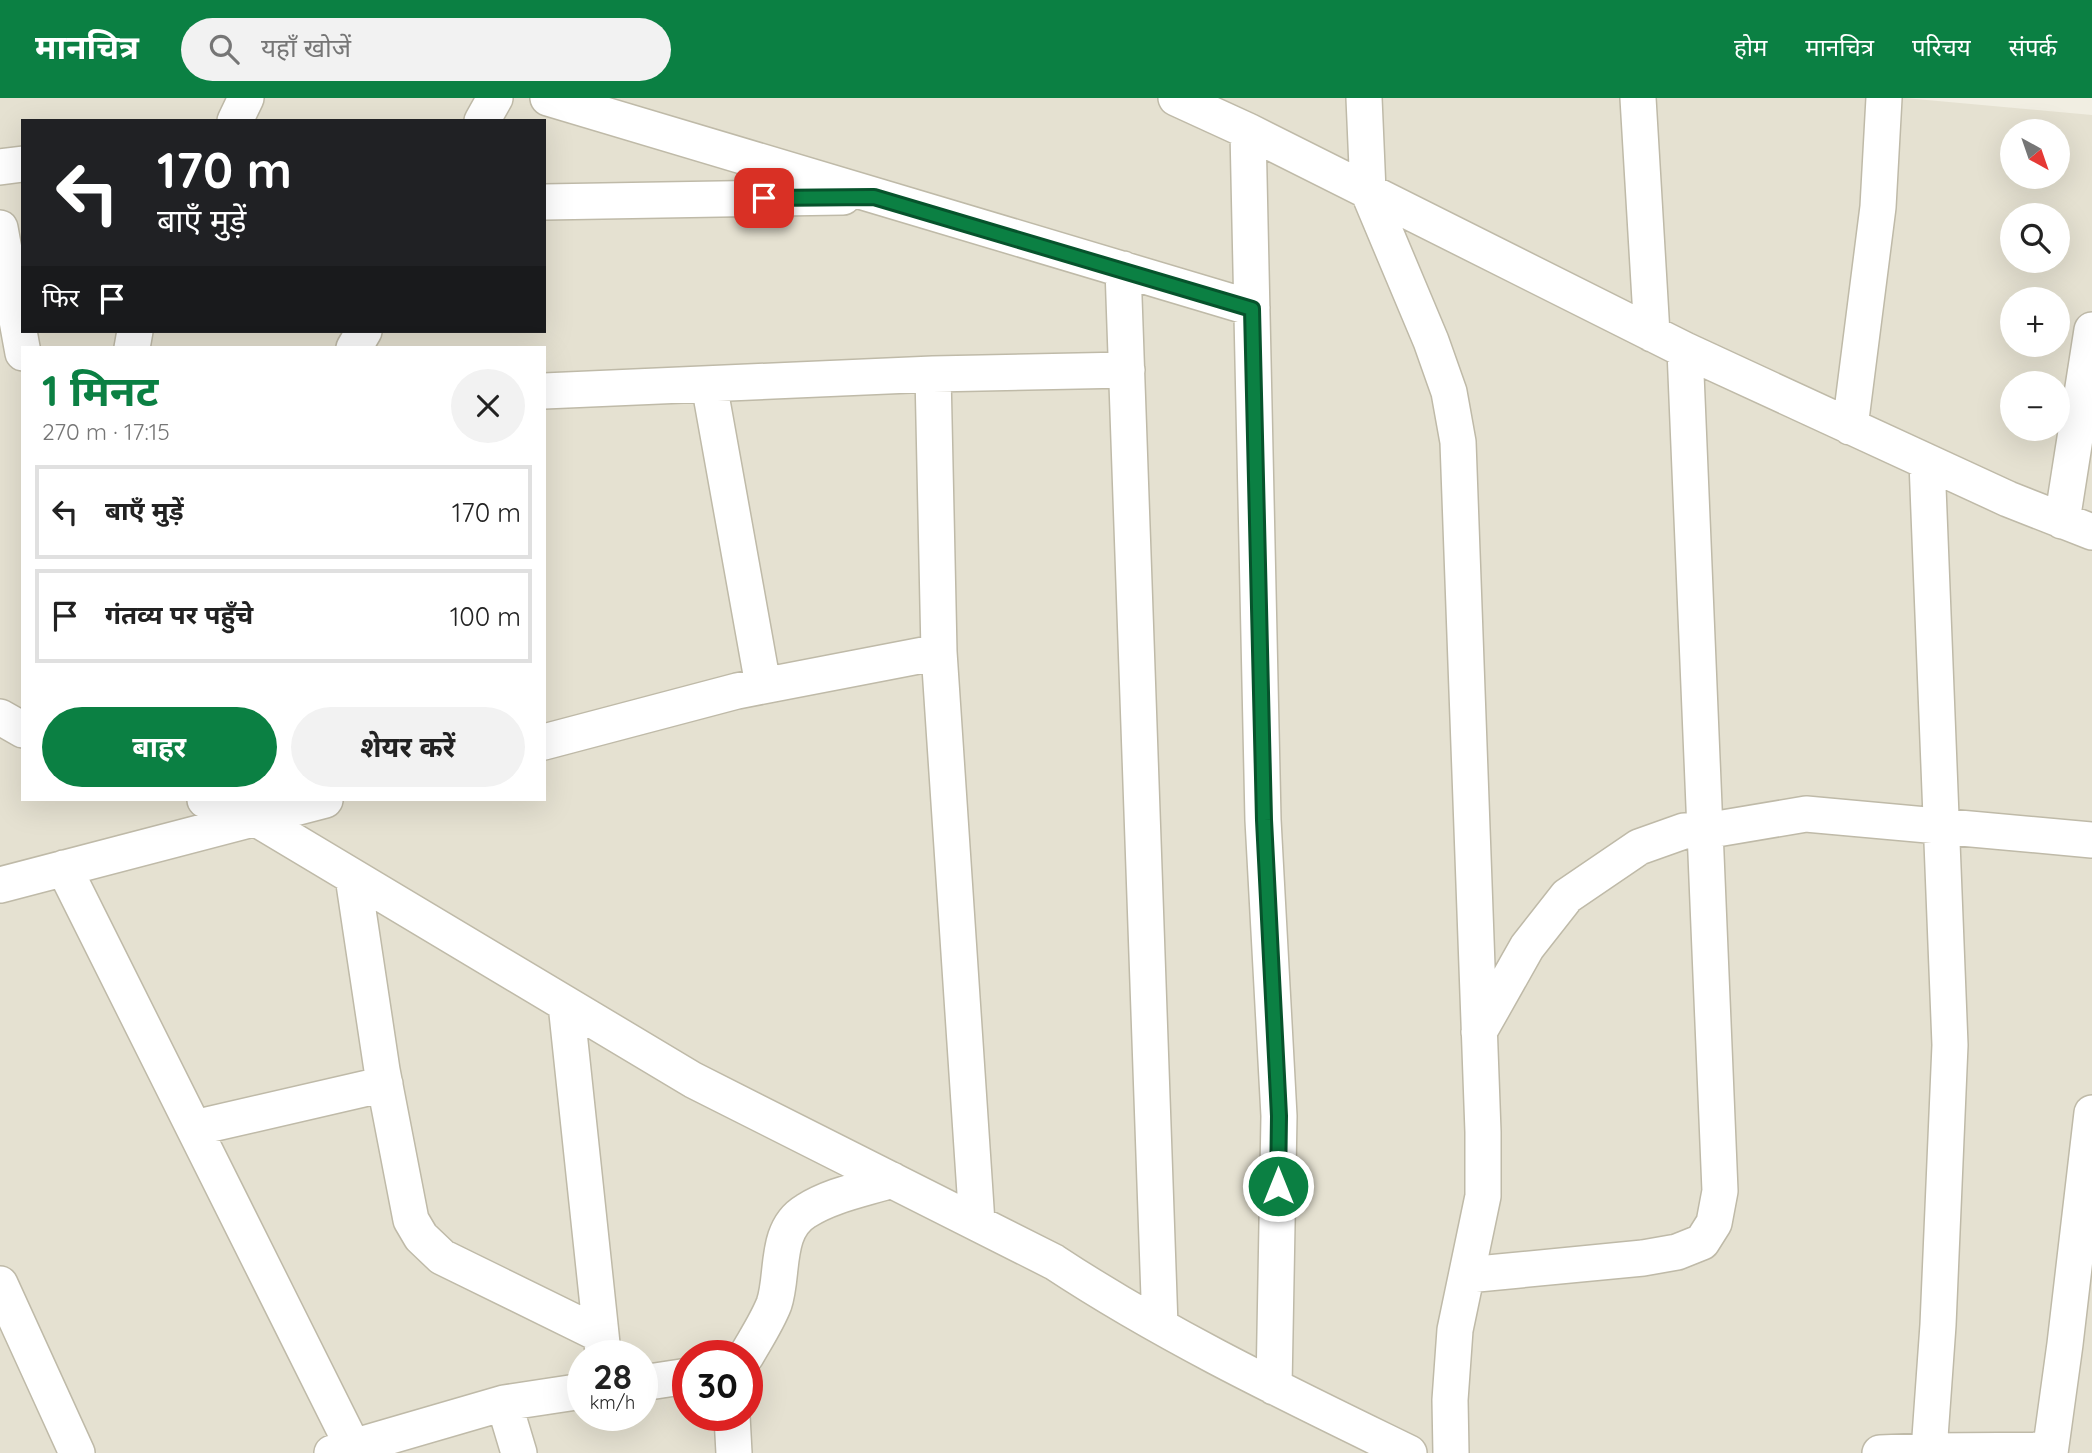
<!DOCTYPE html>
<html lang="hi">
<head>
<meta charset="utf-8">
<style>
  body { margin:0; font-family:Quicksand,"Noto Sans Devanagari",sans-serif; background:#f2f2f2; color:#222; height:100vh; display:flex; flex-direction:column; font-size:26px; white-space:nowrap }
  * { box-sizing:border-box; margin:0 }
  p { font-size:23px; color:#767676 }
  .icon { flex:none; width:38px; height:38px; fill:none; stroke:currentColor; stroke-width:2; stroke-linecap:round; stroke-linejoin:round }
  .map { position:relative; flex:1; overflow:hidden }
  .drawer { position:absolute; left:21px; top:248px; width:525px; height:455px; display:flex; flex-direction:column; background:#fff; border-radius:0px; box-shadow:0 7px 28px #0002 }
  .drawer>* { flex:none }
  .guide { position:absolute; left:21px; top:21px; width:525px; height:214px; border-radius:0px; box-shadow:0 7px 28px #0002; background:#202124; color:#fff; overflow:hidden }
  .needle { width:46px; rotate:140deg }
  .controls { position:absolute; left:2000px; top:21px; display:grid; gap:14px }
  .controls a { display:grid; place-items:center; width:70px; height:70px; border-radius:50%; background:#fff; box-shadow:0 7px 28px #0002; font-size:35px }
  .speed { position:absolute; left:567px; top:1242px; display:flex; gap:14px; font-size:35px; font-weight:700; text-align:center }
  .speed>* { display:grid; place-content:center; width:91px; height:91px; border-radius:50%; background:#fff; box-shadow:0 7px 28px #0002; line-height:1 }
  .speed small { font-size:18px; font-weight:400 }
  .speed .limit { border:10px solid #d22; background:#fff; color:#111 }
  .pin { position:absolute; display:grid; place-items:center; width:60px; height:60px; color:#fff; margin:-30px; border-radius:14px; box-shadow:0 4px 10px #0006 }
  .me { position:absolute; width:77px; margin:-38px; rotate:0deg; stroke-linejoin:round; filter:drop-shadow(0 0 5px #0008) }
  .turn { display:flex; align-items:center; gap:24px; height:147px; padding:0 21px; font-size:32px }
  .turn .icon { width:91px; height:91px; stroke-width:2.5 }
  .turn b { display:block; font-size:49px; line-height:60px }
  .then { display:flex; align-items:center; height:66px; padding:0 21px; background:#0003; gap:14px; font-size:26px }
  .round { display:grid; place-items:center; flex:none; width:74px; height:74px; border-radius:37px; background:#f2f2f2 }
  .head { display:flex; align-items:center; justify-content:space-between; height:119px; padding:0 21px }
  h1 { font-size:42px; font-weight:700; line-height:52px; color:#0b8043 }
  .primary-button { display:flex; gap:14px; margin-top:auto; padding:14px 21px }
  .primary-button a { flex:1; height:80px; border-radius:42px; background:#0b8043; color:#fff; font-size:28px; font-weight:700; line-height:80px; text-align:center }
  .primary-button a+a { background:#f2f2f2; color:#222 }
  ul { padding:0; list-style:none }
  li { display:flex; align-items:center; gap:21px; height:94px; margin:0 14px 10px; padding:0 7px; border:4px solid #e0e0e0; border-radius:0px }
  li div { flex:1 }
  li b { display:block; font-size:26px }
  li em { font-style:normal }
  header { display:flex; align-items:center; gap:42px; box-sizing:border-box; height:98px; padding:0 35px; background:#0b8043; color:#fff }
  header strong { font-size:33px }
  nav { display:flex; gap:38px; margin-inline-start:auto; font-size:24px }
  .search { width:490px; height:63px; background:#f2f2f2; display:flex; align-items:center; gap:18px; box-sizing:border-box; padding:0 24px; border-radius:38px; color:#767676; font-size:26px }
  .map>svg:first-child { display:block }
</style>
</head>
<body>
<header>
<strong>मानचित्र</strong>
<div class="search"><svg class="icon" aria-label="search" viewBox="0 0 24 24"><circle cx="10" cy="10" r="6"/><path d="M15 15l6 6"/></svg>यहाँ खोजें</div>
<nav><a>होम</a><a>मानचित्र</a><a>परिचय</a><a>संपर्क</a></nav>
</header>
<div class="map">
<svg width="2092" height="1355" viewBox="0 0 2092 1355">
  <rect width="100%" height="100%" fill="#f1eee2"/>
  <!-- residential -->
  <path fill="#e5e1d1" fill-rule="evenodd" d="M0 0H1905L2092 17V1355H0ZM23 23H544V233H23ZM2012 33H2058V79H2012ZM2012 117H2058V163H2012ZM2012 201H2058V247H2012ZM23 250H544V702H23ZM2012 285H2058V331H2012ZM583 1258H642V1318H583ZM688 1258H747V1318H688Z"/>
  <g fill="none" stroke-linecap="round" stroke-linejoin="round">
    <!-- minor casing -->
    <g stroke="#bfbaa8" stroke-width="38">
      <path id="minor" d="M548 0 1252 210
        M1176 0 1248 33 1685 252 2008 401 2092 434
        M1364 0 1368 93 1431 243 1449 294 1458 344 1483 1034V1098L1455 1232 1450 1302 1451 1355
        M1638 0 1652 236
        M235 23 246 0
        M482 23 495 0
        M1248 33 1263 722 1279 1018 1274 1289
        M0 69 23 66
        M544 104 843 99
        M0 130 23 255
        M1123 171 1160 1228
        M132 250 135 233
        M354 250 364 233
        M933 276 939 554 977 1125
        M709 286 763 587
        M544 293 933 276 1127 272
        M1850 329 1878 109 1884 0
        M1927 364 1950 947 1938 1227 1929 1353
        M2062 423 2092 232
        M0 619 23 632
        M544 644 737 593 939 554
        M205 702 255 720 693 982 1054 1164C1166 1238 1288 1296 1409 1355
        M64 770 353 1349
        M353 779 382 972 411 1122 421 1139 442 1159 601 1237
        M0 787 325 702
        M566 906 603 1255
        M1479 934 1527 849 1567 798 1639 749 1684 733H1705L1806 716 2092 742
        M194 1030 385 986
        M1467 1177 1643 1160 1677 1154 1702 1144 1714 1125 1720 1093 1685 252
        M0 1186 77 1355
        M746 1258C755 1242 767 1224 774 1206 784 1177 774 1132 806 1113 831 1097 864 1091 892 1082
        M642 1285 688 1278
        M504 1305 519 1355
        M732 1318 734 1355
        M332 1355 504 1305 583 1293
        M1880 1355 1929 1353 2050 1352
        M2050 1355 2065 1246 2092 1015"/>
    </g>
    <!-- minor -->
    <use href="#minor" stroke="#fff" stroke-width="35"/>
  </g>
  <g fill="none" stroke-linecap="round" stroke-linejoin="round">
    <!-- route casing -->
    <g stroke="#07532c" stroke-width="18">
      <path id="route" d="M764 100 874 99 1252 211 1264 722 1279 1018 1278 1088"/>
    </g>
    <!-- route -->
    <use href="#route" stroke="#0b8043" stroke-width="12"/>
  </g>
</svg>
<div class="controls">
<a><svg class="needle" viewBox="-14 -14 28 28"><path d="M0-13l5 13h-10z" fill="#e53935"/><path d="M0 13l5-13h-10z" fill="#767676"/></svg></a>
<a><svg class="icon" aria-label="search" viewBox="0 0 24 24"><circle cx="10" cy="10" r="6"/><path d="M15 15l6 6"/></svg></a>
<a>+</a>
<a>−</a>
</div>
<div class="speed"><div>28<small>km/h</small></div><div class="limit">30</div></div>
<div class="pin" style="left:764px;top:100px;background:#d93025"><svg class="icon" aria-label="arrive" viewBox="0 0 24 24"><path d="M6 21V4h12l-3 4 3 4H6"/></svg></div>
<svg class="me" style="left:1278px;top:1088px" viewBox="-20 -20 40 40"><circle r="17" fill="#0b8043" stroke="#fff" stroke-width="3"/><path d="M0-11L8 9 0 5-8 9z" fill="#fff"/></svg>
<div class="guide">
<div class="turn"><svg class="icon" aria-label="left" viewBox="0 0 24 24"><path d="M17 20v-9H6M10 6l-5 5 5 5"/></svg><div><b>170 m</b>बाएँ मुड़ें</div></div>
<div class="then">फिर<svg class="icon" aria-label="arrive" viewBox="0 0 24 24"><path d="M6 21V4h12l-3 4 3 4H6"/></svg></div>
</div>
<section class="drawer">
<div class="head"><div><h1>1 मिनट</h1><p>270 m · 17:15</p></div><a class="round"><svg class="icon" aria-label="close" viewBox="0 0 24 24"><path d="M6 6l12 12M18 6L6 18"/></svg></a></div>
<ul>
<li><svg class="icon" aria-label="left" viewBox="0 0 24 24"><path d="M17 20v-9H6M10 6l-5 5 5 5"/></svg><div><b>बाएँ मुड़ें</b></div><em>170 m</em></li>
<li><svg class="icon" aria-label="arrive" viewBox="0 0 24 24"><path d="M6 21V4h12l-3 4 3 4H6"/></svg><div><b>गंतव्य पर पहुँचे</b></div><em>100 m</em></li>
</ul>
<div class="primary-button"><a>बाहर</a><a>शेयर करें</a></div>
</section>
</div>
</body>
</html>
